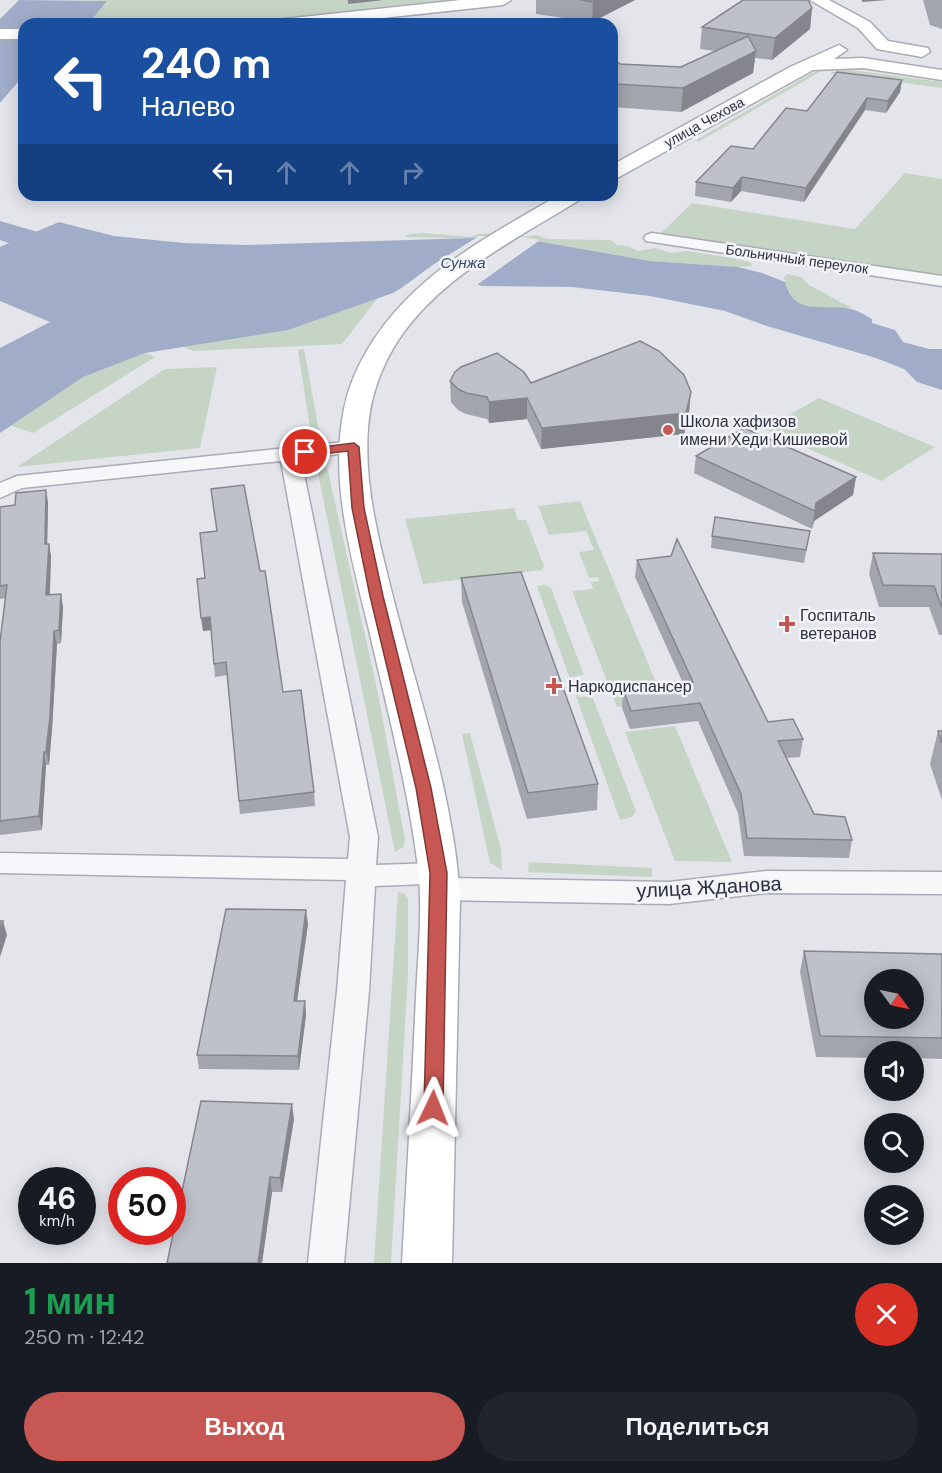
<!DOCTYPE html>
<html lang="ru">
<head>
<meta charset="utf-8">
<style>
  body { margin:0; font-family:"DM Sans",sans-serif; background:#20242c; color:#f1f3f6; height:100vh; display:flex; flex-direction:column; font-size:22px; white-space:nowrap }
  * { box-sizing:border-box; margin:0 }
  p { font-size:20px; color:#9ea1a6 }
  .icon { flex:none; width:33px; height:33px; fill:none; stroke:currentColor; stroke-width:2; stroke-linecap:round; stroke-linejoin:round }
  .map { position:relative; height:1263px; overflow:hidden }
  .panel { display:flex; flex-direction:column; background:#171b24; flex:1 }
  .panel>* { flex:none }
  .top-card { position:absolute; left:18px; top:18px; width:600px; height:183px; border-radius:18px; box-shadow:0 3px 15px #0003; background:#1a4fa0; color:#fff; overflow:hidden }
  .needle { width:39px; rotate:123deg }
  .fabs { position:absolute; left:864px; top:969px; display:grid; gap:12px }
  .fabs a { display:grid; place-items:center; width:60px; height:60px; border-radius:50%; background:#171b24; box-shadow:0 3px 15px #0003; font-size:30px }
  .speed { position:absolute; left:18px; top:1167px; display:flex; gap:12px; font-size:30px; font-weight:700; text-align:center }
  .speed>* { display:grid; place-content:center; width:78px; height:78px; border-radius:50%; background:#171b24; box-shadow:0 3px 15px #0003; line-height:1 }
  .speed small { font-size:15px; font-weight:400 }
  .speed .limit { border:9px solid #d22; background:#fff; color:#111 }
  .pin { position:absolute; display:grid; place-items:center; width:51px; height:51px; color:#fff; margin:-26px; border:3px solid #fff; border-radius:50%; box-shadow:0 2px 6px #0007 }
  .me { position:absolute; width:66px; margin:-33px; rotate:2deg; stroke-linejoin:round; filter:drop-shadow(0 0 4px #0008) }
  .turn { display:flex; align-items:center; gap:21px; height:126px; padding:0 24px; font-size:27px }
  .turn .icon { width:78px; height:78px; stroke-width:2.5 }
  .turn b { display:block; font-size:42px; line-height:51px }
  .lanes { display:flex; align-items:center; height:57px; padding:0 24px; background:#0003; justify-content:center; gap:30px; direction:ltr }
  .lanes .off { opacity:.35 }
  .round { display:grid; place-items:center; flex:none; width:63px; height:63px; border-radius:32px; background:#20242c }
  .head { display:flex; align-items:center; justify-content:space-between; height:102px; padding:0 24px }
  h1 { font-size:36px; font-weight:700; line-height:45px; color:#1e9e55 }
  .primary-button { display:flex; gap:12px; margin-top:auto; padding:12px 24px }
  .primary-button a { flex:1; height:69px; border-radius:36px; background:#c75752; color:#fff; font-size:24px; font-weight:700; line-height:69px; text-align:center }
  .primary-button a+a { background:#20242c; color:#f1f3f6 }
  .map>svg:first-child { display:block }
</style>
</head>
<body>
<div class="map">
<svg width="942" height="1263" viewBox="0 0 942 1263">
  <rect width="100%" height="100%" fill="#e4e5eb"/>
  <!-- green -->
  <path fill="#c6d4c5" d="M83 0H460L239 24H88L106 1Z
    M827 68 698 142 696 140 810 74Z
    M844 69 942 82V88L829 73Z
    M905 173 942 179V278L658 236 692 203 855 229Z
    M424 233 470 237 477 234 499 233 520 237 536 235 547 239 611 240 617 245 628 246 638 251 656 248 671 253 687 251 732 258 750 262 753 266 738 267 650 261 531 240 404 237 410 234Z
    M788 274 801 277 809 285 852 308C840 311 796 308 789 296 786 291 785 282 784 277Z
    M384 290 342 344 194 351 38 294Z
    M69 325 155 357 33 433 0 422Z
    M304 349 321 442 320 446 313 448 298 350Z
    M217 367 200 448 17 467 165 369Z
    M819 398 935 447 881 481 764 429Z
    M314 454 322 455 325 458 378 693 405 840 403 847 395 852Z
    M580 501 664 701 617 707 572 591 593 589 591 582 599 581 598 577 589 578 579 552 594 550 586 531 549 535 538 506Z
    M514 508 518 520H526L544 566 542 570 423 584 405 519Z
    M545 585 551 588 584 675 571 677 579 697 592 696 636 811 632 817 620 820 537 586Z
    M675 726 732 862 675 861 625 732Z
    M470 733 501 849 502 870 490 863 462 734Z
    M529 862 652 868V877L528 872Z
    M398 892 405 894 408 899V975L391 1263H374Z"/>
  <!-- water -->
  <path fill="#a1adc8" d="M19 0 107 1 88 24H24V75L0 103V19Z
    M59 222 114 236 184 243 244 245 473 238 531 240 650 261 738 267 762 273 785 282C794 317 822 303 850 309 857 310 865 315 872 319V323L895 330 903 342 929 349H942V390L917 382 904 369 876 358 767 326 725 311 650 296 572 287 482 286 467 281 405 286 393 293 288 330 145 353 83 377 0 433V348L50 322 0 301V247Z"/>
  <!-- pier -->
  <path fill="#e4e5eb" d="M479 236H517L540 240 474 287 466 284H438L406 289 388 298 434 264Z"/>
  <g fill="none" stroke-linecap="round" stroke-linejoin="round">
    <!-- river -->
    <path fill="#a1adc8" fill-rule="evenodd" d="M0 221 93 248 98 255 93 262C64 269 28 249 0 240Z"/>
    <!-- street casing -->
    <g stroke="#a9abb5" stroke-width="3">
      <path id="street" d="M652 233 942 276V286L646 241 644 238 646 235Z
        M354 441 361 443 364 447 361 451 301 459 378 837 376 865 438 863 448 866 452 873 449 878 669 882 767 871 942 872V894L767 893 669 904 439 900 429 897 424 889 427 884 375 886 369 991 344 1263H308L337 991 346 880 0 873V853L348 859 350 837 281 461 22 488 0 498V483L17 476Z"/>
    </g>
    <!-- secondary casing -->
    <g stroke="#a9abb5" stroke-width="3">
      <path id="secondary" d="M461 0H511L503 5 327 24H276L284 19Z
        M810 0H829L870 22 888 41 928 48 930 52 922 57 877 49 858 28Z
        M0 29H24V39H0Z
        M839 45 847 50 834 59 863 58 942 70V80L863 68 813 70 619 177 612 179V165L790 67Z
        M559 195H584L581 199C521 236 455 269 410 324 386 354 371 390 368 428 364 480 377 534 390 585 415 688 454 792 460 899L452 1263H402C407 1174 412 1086 416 997 418 954 423 910 418 867 408 787 387 709 369 630 352 560 329 481 344 409 352 369 376 331 404 302 448 256 505 227 559 195Z"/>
    </g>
    <!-- street -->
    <use href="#street" fill="#f6f7f9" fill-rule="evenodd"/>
    <!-- secondary -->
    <use href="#secondary" fill="#fff" fill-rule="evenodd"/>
  </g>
  <!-- wall -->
  <path fill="#a3a5ae" d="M536 0H635L592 22 536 14Z
    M923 0H942V29L930 25Z
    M812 8 810 29 772 60 755 58 753 73 681 112 612 107V59L620 64 681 67 715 51 700 49 702 27Z
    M902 80 900 92 886 113 865 110 804 202 741 191 731 202 695 196 696 182 753 149 807 111Z
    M450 381 531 383 689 413 684 434 541 449 527 419 489 423 487 419 466 414 458 410 451 402Z
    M696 456 856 477 853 495 814 521 812 529 694 473Z
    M48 502 47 544 51 556 50 595 63 607 61 643 57 644 52 729 49 765H46L42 830 0 835V642L6 598 0 599V507Z
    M810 531 804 563 711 548 712 536Z
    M873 553 942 554V635H939L929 607H879L869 574Z
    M637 560 768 722 803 739 800 757 786 758 814 814 852 840 849 858 744 856 738 813 698 721 630 729 622 708 623 690 683 683 635 577Z
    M260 571 283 692 314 792 315 806 240 814 227 675 215 677 211 630 203 631 205 578Z
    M461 578 598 784 597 810 527 819 462 602Z
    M938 731H942V800L930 764Z
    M308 924 297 1001H305L306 1015 299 1070 199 1069 197 1055Z
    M804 951 942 954V1059L914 1058V1052H874V1058L816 1057 800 972Z
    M294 1119 282 1192H272L262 1263H167Z"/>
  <!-- shaded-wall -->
  <path fill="#85868d" d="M348 0H384L348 4Z
    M597 0H635L592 22 593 2Z
    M862 0H887L862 2Z
    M812 8 810 29 772 60 775 38Z
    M756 51 753 73 681 112 683 88Z
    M902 80 900 92 886 113 888 101Z
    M867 98 865 110 804 202 806 188Z
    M742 177 741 191 731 202 733 188Z
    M691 392 689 413 684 434 541 449 542 428Z
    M527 398V419L489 423V402Z
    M856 477 853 495 814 521 812 529 816 503Z
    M46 490 48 502 47 557 45 544Z
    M49 544 51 556 49 608 46 595Z
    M61 594 63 607 61 643 59 630Z
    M210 617 211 630 203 631 201 618Z
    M54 631 57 644 52 729 49 765 46 752Z
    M44 752 46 765 42 830 39 816Z
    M306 910 308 924 295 1015 294 1001Z
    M3 921 7 935 0 957V932Z
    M305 1001 306 1015 299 1070 298 1056Z
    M292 1104 294 1119 282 1192 280 1178Z
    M270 1177 272 1192 262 1263H258Z"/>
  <!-- building -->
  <path fill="#bec0ca" stroke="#85868d" stroke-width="1.5" fill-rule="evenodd" d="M580 0H597L593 2Z
    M743 0H808L812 8 775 38 702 27Z
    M463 19 466 22 478 21 482 24 429 23Z
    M748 36 756 51 683 88 615 84 612 83V59L620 64 681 67Z
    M837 72 902 80 888 101 867 98 806 188 742 177 733 188 696 182 731 146 753 149 786 108 807 111Z
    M640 341 659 351 684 375 691 392 686 413 542 428 527 398 489 402 487 397 466 393 458 389 450 381 455 372 461 367 497 353 524 372 531 383Z
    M744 428 856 477 816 503 815 511 696 456Z
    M244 485 260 571H265L283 692 301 690 314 792 239 801 226 662 214 664 210 617 201 618 197 579 205 578 200 533 217 531 211 489Z
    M46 490 45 544H49L46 595 61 594 59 630 54 631 50 716 46 752H44L39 816 0 821V642L7 585 0 586V507L15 505 16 493Z
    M715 517 810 531 806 550 712 536Z
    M677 539 768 722 793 719 803 739 778 741 814 814 845 817 852 840 747 838 741 794 700 703 631 711 623 690 693 682 637 560 671 556Z
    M873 553 942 554V608L934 586 883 585Z
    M521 572 598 784 528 793 461 578Z
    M938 731H942V743Z
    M226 909 306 910 294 1001H305L298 1056 197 1055Z
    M0 921H3L0 932Z
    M804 951 942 954V1038L820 1036ZM874 980H914V1018H874Z
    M201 1101 292 1104 280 1178 270 1177 258 1263H167Z"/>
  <!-- route -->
  <path fill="#c75752" stroke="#813935" stroke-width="1.5" d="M354 443 359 447 364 508 383 596 431 788 447 873 443 1108 440 1114 433 1116 426 1114 424 1108 430 873 416 788 370 596 352 508 348 451 305 456 299 452 305 449Z"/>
  <!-- markers -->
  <g fill="#c75752" stroke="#f3f4f8" stroke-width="2">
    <circle cx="668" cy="430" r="6"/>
    <path d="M784 615h6v6h6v6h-6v6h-6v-6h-6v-6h6z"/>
    <path d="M551 677h6v6h6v6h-6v6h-6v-6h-6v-6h6z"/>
  </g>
  <g text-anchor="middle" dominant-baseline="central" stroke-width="5" stroke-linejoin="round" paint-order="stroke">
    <!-- far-street labels -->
    <g font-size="14" fill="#2c3042" stroke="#f3f4f8">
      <text transform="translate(704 122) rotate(-29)">улица Чехова</text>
      <text transform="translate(797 259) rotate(8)">Больничный переулок</text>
    </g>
    <!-- far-water labels -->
    <g font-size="15" font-style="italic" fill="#394874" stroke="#f3f4f8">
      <text x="463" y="263">Сунжа</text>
    </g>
    <!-- poi labels -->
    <g font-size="16" fill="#2c3042" stroke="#f3f4f8" text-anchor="start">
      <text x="680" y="421">Школа хафизов<tspan x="680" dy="18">имени Хеди Кишиевой</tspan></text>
      <text x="800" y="615">Госпиталь<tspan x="800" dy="18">ветеранов</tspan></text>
      <text x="568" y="686">Наркодиспансер</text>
    </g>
    <!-- near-street labels -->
    <g font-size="20" fill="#2c3042" stroke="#f3f4f8">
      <text transform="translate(709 887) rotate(-3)">улица Жданова</text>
    </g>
  </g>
</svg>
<div class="fabs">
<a><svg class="needle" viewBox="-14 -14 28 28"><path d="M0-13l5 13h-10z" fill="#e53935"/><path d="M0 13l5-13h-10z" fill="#9ea1a6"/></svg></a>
<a><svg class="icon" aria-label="sound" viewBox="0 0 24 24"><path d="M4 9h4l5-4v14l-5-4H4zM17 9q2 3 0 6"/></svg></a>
<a><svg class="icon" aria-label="search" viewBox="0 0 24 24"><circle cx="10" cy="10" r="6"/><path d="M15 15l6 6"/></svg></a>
<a><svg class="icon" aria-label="layers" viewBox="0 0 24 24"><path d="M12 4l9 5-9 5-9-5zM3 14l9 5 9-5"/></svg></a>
</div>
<div class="speed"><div>46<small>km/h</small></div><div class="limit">50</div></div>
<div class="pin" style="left:305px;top:452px;background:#d93025"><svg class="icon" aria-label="arrive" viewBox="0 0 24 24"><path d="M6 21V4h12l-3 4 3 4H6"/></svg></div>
<svg class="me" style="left:433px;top:1108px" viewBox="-20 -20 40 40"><path d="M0-17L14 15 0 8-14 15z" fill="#c75752" stroke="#fff" stroke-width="4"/></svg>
<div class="top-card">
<div class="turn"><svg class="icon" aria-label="left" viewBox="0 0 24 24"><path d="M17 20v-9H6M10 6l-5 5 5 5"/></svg><div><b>240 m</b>Налево</div></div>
<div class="lanes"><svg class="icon" aria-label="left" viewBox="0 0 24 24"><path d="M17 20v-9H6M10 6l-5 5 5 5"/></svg><svg class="icon off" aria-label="ahead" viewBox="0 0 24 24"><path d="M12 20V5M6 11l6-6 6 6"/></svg><svg class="icon off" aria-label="ahead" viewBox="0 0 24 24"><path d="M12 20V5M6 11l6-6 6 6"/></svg><svg class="icon off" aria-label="right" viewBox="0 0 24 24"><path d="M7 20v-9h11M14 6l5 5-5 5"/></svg></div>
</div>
</div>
<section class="panel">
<div class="head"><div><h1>1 мин</h1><p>250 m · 12:42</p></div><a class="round" style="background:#d93025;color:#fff"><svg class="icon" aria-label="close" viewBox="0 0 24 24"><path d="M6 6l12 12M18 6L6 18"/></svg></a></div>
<div class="primary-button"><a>Выход</a><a>Поделиться</a></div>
</section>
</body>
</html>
